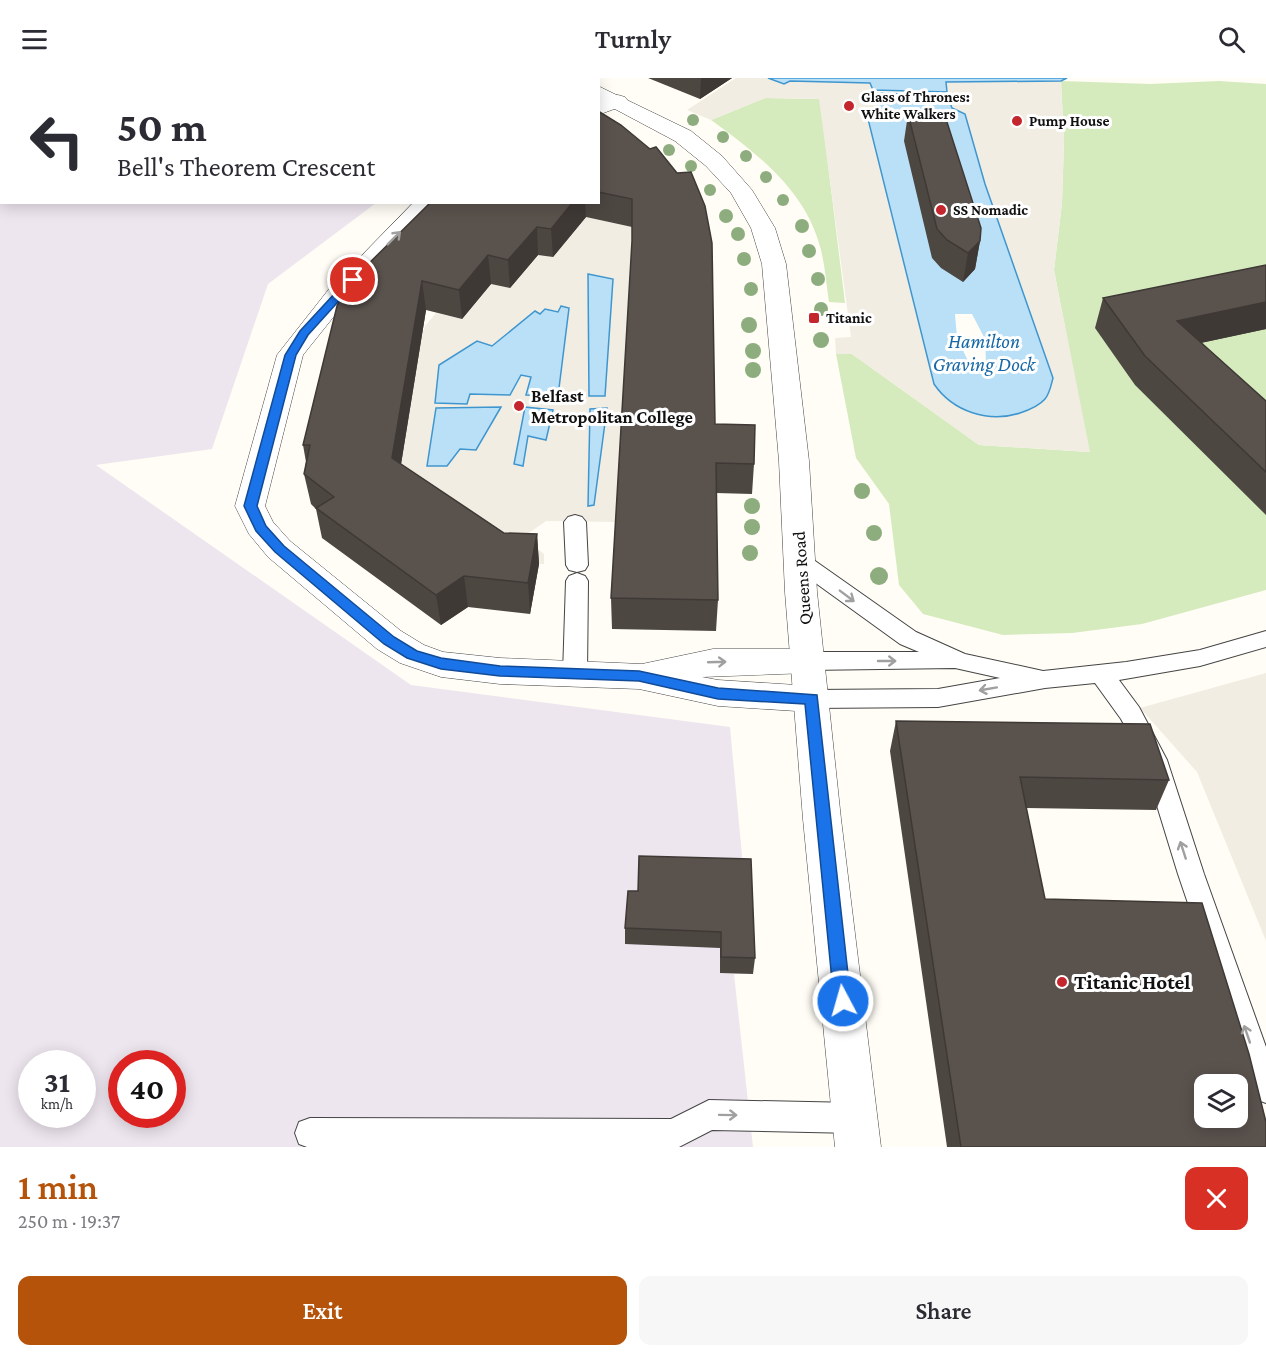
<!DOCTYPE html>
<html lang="en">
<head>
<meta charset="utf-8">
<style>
  body { margin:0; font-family:"Crimson Pro",serif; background:#f7f7f7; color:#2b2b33; height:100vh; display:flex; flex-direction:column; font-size:22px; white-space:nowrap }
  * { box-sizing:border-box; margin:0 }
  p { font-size:20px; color:#7c7c81 }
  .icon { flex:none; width:33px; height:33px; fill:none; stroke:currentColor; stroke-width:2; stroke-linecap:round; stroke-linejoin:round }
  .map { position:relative; height:1069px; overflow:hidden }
  .panel { display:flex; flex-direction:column; background:#fff; flex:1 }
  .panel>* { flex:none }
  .banner { position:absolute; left:0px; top:0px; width:600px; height:126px; box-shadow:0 3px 15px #0003; background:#fff; color:#2b2b33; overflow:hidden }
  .buttons { position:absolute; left:1194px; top:996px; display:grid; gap:12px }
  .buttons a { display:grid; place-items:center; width:54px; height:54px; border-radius:12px; background:#fff; box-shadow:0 3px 15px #0003; font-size:30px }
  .speed { position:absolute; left:18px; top:972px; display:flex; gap:12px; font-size:30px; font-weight:700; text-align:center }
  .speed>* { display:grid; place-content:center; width:78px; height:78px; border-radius:50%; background:#fff; box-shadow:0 3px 15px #0003; line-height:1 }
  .speed small { font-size:15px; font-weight:400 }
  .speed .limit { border:9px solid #d22; background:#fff; color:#111 }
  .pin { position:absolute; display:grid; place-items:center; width:51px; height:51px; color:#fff; margin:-26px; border:3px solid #fff; border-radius:50%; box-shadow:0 2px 6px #0007 }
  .me { position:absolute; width:66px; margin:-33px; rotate:354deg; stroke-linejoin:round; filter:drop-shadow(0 0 4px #0008) }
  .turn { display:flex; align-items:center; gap:21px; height:126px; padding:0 18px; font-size:27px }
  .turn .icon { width:78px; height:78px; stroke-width:2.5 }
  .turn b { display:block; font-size:42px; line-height:51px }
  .round { display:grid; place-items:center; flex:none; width:63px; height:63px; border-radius:12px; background:#f7f7f7 }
  .summary { display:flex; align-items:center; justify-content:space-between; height:102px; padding:0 18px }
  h1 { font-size:36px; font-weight:600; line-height:45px; color:#b45309 }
  .cta { display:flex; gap:12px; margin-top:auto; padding:12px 18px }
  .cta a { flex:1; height:69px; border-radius:12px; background:#b45309; color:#fff; font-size:24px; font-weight:600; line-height:69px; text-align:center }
  .cta a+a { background:#f7f7f7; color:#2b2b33 }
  header { display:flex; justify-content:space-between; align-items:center; height:78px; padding:0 18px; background:#fff; font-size:27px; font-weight:600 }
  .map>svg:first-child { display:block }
</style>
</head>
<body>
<header><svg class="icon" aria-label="menu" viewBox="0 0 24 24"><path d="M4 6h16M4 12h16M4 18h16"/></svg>Turnly<svg class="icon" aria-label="search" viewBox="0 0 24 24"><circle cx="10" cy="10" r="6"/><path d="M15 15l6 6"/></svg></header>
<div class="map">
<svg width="1266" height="1069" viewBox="0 0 1266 1069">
  <rect width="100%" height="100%" fill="#fffdf5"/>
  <!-- industrial -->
  <path fill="#eee6ef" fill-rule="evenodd" d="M0 55 2 124 376 125 268 206 212 371 96 387 411 607 730 649 752 884 753 896H734L753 1069H0ZM32 986H82V1036H32ZM122 986H172V1036H122Z"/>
  <!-- green -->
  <path fill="#d5ebbd" d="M1061 3 1150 6 1219 3 1266 6V512L1142 546 1072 555 1003 557 923 536 899 507 889 426 856 380 836 276H852L979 367 1089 374 1054 192 1062 125 1064 63Z
    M765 20 820 21 845 225 829 224C826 205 825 184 819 165 803 110 755 74 711 42Z"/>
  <!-- plaza -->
  <path fill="#f1ede2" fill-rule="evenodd" d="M736 0H768L784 6 790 3 871 5 879 31 868 37 985 106 965 37 952 30 946 4 1061 3 1064 63 1062 125 1054 192 1090 374 979 367 852 276H836L835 260 851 259 819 21 765 20 711 42 687 32Z
    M586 139 632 149V192L619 444 546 443 523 459 544 476V486L507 485 399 397 422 257 425 248 436 235 462 241 491 206 510 210 538 177 553 179ZM588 196 613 201 604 318H589ZM545 231 558 234 527 317 531 298 521 297 509 317 469 316 492 268 535 233 540 236ZM525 329 528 358 523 387 514 385Z
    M1266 595V863L1197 694 1140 630Z"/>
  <!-- water -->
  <path fill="#b9e0f7" stroke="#3f96cf" stroke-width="1.5" d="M768 0H1067L1061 3 946 4 947 14 873 12 870 5 790 3 784 6Z
    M873 15 947 17 952 30 965 36 985 106 1053 300C1051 307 1050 315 1045 321 1039 328 1029 332 1020 335 989 345 953 334 934 306L867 37 879 31Z
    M588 196 613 201 605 318H589Z
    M561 228 569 230 558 318 526 317 531 299 521 297 510 317 470 316 467 326 435 325 439 287 477 263 492 268 535 233 540 236 545 231 558 234Z
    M501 329 476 372 460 371 447 388H427L436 330Z
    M525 329 553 332 546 362 528 358 523 388 514 386Z
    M607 330 594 427 588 428 590 331Z"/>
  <!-- pier -->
  <path fill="#fffdf5" d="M955 236H972L985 261 986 285H969L957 260Z"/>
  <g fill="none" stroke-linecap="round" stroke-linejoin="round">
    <!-- service casing -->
    <g stroke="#444" stroke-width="2">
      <path id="service" d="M575 437 582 439 586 444 588 487 585 492 577 494 569 492 566 487 564 444 568 439Z
        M800 476 808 478 916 554 965 576 1043 593 1126 584 1200 572 1266 553V569L1200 588 1119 602 1139 629 1167 682 1204 796 1266 969V1025L1255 1021 1251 1011 1178 796 1143 682 1121 641 1095 605 1045 610 938 629 812 630 804 627 800 621 804 615 812 612 938 611 1000 600 955 590 807 592 799 589 795 583 799 577 807 574H919L900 566 792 488 789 483 792 478Z
        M577 495 585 498 588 503 587 596 583 602 575 605 567 602 563 596 566 503 569 498Z
        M709 1022 855 1025 866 1030 870 1040 866 1050 855 1055 712 1052 679 1069H307L299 1066 295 1055 299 1044 310 1040 671 1041Z"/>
    </g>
    <!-- minor casing -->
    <g stroke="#444" stroke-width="1">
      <path id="minor" d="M132 0H153L131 2Z
        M349 0H385L386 2H350Z
        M618 17 625 19 628 23 625 27 598 37V23Z
        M414 124H439L347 222 303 277 265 428 273 444 290 463 401 553 424 567 443 574 500 580 642 586 713 571H807L819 574 824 583 819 592 807 595 702 599 718 602 812 608 824 612 830 621 824 630 812 634 718 628 639 611 500 606 441 599 400 585 377 571 268 479 249 456 235 428 277 277 329 211Z"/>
    </g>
    <!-- tertiary casing -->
    <g stroke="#444" stroke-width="1">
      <path id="tertiary" d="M560 0H582L583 2H561Z
        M598 8 691 53 722 78 752 112 775 150 786 186 809 383 817 514 841 741 881 1069H835L803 741 785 514 779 383 762 186 751 150 731 115 706 88 675 63 598 22Z"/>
    </g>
    <!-- service -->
    <use href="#service" fill="#fff" fill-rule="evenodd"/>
    <!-- minor -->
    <use href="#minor" fill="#fff" fill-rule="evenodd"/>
    <!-- tertiary -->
    <use href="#tertiary" fill="#fff" fill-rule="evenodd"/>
  </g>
  <!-- trees -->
  <g fill="#8dad7f">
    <circle cx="693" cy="42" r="6"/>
    <circle cx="723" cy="59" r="6"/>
    <circle cx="669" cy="72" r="6"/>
    <circle cx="746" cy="78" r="6"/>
    <circle cx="691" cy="88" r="6"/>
    <circle cx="766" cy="99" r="6"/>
    <circle cx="710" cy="112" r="6"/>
    <circle cx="783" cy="122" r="6"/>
    <circle cx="726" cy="138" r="7"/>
    <circle cx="802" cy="148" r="7"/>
    <circle cx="738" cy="156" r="7"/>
    <circle cx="809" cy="173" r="7"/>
    <circle cx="744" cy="181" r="7"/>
    <circle cx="818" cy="201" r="7"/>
    <circle cx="751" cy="211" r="7"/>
    <circle cx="821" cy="231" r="7"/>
    <circle cx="749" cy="247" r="8"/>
    <circle cx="821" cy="262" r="8"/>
    <circle cx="753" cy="273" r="8"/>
    <circle cx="753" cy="292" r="8"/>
    <circle cx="862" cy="413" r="8"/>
    <circle cx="752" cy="428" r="8"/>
    <circle cx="752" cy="449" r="8"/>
    <circle cx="874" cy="455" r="8"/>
    <circle cx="750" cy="475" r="8"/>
    <circle cx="879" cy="498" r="9"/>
  </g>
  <!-- wall -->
  <path fill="#4d4742" d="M648 0H732L700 21Z
    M598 33 621 47 715 346 754 386 752 416 716 415 718 522 716 553 612 551 611 520 632 166V149L586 139 553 179 538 177 510 210 491 206 462 241 426 232 401 386 504 455 537 456 539 486 530 536 468 529 441 547 322 460 316 431 311 426 304 396 306 384 303 367 431 124H598Z
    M908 36 980 163 975 191 963 204 941 190 932 180 904 63Z
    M1266 187V251L1201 265 1266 323V437L1135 307 1095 250 1103 220Z
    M896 643 1169 702 1156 732 1026 730 1045 821 1266 1069H947L890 673Z
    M639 778 755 880 753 896 720 895V870L625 866V850L638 813Z"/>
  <!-- shaded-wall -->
  <path fill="#3f3936" d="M701 0H732L700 21Z
    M573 124H585L586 139 553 179 551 151Z
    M537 149 538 177 510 210 508 182Z
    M980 163 975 191 963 204 968 175Z
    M488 177 491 206 462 241 459 212Z
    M422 203 426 232 397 411 392 380Z
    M1266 224V251L1167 272 1177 243Z
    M537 456 539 486 530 536 528 505Z
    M464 498 468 529 441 547 436 517Z"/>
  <!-- building -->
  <path fill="#5a524d" stroke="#3f3936" stroke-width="1.5" fill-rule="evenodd" d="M598 33 621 47 650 71 656 69 677 95 691 94 705 128 712 165 715 346 755 347 754 386 716 385 718 522 611 520 632 163V121L598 114Z
    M933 35 946 41 981 150 980 163 968 175 947 162 937 151 908 36Z
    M431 124H573L551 151 537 149 508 182 488 177 459 212 422 203 392 380 504 455 537 456 528 505 464 498 436 517 316 430 334 419 304 396 310 367H303L337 228 343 214 352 202Z
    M1266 187V224L1177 243 1266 323V394L1145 278 1103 220Z
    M896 643 1150 646 1169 702 1020 699 1045 821 1202 825 1249 976 1266 1044V1069H961ZM1204 1006H1238V1040H1204Z
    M639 778 751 781 755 880 721 879V854L625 850 628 813H638Z"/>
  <!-- one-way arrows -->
  <defs><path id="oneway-shaft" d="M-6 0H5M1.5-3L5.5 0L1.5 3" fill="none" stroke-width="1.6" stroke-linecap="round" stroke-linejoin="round" transform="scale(1.5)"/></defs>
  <g stroke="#a0a0a0">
    <use href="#oneway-shaft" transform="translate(394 160) rotate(-45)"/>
    <use href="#oneway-shaft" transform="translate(847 518) rotate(37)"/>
    <use href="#oneway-shaft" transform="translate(887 583)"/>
    <use href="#oneway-shaft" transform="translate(717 584) rotate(-2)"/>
    <use href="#oneway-shaft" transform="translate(988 611) rotate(170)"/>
    <use href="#oneway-shaft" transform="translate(1183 772) rotate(-108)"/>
    <use href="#oneway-shaft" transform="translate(1247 956) rotate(-109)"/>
    <use href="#oneway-shaft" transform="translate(728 1037) rotate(1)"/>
  </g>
  <!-- route -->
  <path fill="#1a73e8" stroke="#114b97" stroke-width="1.5" d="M353 199 356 200V204L308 257 296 277 257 428 266 448 284 468 394 559 417 573 441 580 500 588 639 593 718 610 817 617 851 923 849 928 843 931 837 928 834 923 805 626 718 621 639 603 500 598 441 591 407 580 384 566 275 474 256 453 244 428 285 277 300 253 349 200Z"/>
  <!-- markers -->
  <g fill="#c4262e" stroke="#fff" stroke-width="2">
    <circle cx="849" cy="28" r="6"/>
    <circle cx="1017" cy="43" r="6"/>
    <circle cx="941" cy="132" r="6"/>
    <rect x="808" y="234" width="12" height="12" rx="3"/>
    <circle cx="519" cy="328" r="6"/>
    <circle cx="1062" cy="904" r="6"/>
  </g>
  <g text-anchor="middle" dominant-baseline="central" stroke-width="6" stroke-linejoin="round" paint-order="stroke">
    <!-- far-poi labels -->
    <g font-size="15" font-weight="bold" fill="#111" stroke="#fff" text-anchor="start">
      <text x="861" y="19">Glass of Thrones:<tspan x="861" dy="17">White Walkers</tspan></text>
      <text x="1029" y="43">Pump House</text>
      <text x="953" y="132">SS Nomadic</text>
      <text x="826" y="240">Titanic</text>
    </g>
    <!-- poi labels -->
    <g font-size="18" font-weight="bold" fill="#111" stroke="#fff" text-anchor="start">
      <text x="531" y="318">Belfast<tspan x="531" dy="21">Metropolitan College</tspan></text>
    </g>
    <!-- street labels -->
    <g font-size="18" fill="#111" stroke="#fff">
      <text transform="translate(802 500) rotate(-94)">Queens Road</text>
    </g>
    <!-- water labels -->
    <g font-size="20" font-style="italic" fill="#1768a6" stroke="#fff">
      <text x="984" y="263">Hamilton<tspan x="984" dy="23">Graving Dock</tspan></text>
    </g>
    <!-- near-poi labels -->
    <g font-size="21" font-weight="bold" fill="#111" stroke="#fff" text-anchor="start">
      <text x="1074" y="904">Titanic Hotel</text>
    </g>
  </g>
</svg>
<div class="buttons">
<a><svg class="icon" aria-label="layers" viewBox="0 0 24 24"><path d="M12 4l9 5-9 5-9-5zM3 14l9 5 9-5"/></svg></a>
</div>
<div class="speed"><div>31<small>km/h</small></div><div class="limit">40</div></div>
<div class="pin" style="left:353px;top:202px;background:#d93025"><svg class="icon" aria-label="arrive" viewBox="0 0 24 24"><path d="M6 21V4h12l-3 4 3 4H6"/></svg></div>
<svg class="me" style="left:843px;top:923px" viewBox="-20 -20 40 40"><circle r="17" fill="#1a73e8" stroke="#fff" stroke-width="3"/><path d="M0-11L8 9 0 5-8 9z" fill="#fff"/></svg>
<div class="banner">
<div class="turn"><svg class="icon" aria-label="left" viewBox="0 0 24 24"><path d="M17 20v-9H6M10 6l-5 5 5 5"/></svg><div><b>50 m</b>Bell's Theorem Crescent</div></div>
</div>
</div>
<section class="panel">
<div class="summary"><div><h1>1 min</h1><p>250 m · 19:37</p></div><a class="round" style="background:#d93025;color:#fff"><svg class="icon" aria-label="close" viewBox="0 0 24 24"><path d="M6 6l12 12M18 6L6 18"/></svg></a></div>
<div class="cta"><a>Exit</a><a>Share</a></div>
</section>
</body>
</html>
